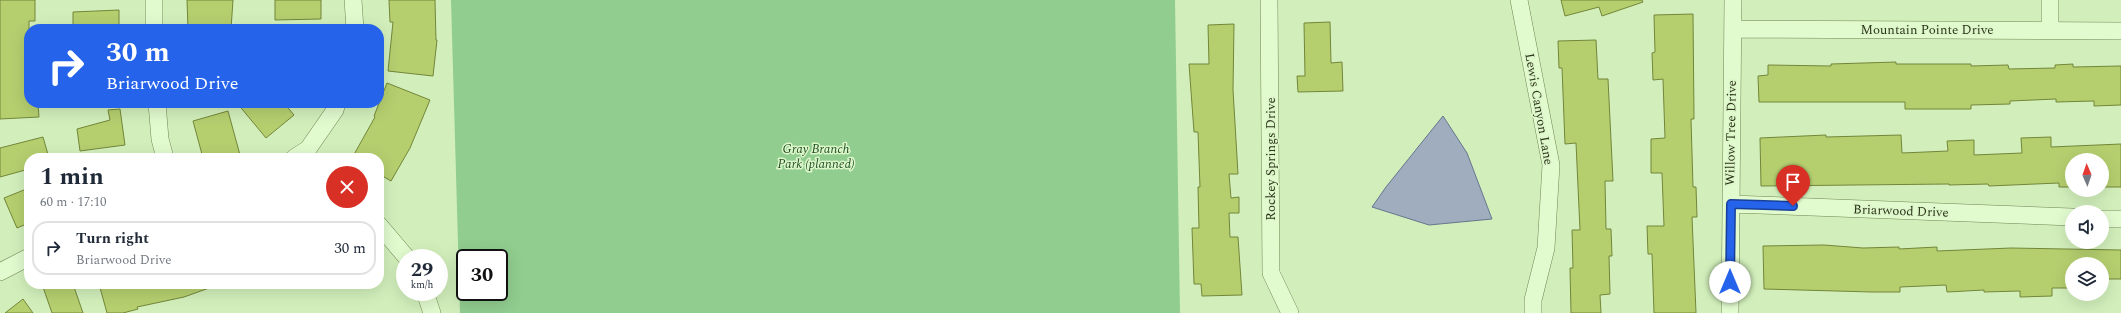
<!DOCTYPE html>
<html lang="en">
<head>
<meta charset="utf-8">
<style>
  body { margin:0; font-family:Spectral,serif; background:#f6f6f7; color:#1f2937; height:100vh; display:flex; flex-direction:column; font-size:15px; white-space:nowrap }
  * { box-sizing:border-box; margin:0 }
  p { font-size:13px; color:#747a83 }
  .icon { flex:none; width:22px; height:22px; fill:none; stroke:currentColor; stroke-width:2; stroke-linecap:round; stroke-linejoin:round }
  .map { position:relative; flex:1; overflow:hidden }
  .panel { position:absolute; left:24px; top:153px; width:360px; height:136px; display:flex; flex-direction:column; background:#fff; border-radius:16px; box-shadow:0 4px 16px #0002 }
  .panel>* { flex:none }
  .hud { position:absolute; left:24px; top:24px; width:360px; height:84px; border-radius:16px; box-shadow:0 4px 16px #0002; background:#2563eb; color:#fff; overflow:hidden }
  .needle { width:26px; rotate:358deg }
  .fabs { position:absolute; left:2065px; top:153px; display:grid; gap:8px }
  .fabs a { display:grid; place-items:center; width:44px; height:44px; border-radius:50%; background:#fff; box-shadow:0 4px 16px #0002; font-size:20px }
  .speed { position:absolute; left:396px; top:249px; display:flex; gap:8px; font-size:20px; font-weight:700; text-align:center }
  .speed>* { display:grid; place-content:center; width:52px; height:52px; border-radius:50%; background:#fff; box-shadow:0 4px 16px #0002; line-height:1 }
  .speed small { font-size:10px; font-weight:400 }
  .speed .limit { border:2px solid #111; border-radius:6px; background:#fff; color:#111 }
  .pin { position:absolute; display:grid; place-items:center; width:34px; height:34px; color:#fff; margin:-41px -17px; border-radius:50% 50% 50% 0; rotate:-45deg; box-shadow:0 0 4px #0007 }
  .pin .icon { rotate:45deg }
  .me { position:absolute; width:44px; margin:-22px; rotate:0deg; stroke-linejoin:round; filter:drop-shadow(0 0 3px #0008) }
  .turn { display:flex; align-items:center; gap:14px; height:84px; padding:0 16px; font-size:18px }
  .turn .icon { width:52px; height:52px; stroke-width:2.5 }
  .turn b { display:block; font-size:28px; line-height:34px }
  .round { display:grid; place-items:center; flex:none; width:42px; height:42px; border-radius:21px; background:#f6f6f7 }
  .overview { display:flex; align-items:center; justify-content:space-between; height:68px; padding:0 16px }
  h1 { font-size:24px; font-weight:700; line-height:30px }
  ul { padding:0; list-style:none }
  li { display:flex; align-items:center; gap:12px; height:54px; margin:0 8px 6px; padding:0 8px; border:2px solid #e0e1e3; border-radius:16px }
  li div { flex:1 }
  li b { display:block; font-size:15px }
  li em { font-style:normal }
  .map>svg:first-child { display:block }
</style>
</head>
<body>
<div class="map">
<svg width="2121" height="313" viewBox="0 0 2121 313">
  <rect width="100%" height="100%" fill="#d2efbb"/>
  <!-- green -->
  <path fill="#91cd8f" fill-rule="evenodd" d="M451 0H1175L1180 313H460ZM465 258H499V292H465Z"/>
  <!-- water -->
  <path fill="#9fadbf" stroke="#67768d" d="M1443 116 1467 153 1492 219 1429 225 1372 207 1386 187Z"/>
  <!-- building -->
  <path fill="#b5cf6f" stroke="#738639" d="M0 0H35V21H29V103H38L39 117 0 119Z
    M187 0H233L231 29H188Z
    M275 0H321V19L275 20Z
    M389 0H435L436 40H437L433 76 388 71 393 22H390Z
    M1561 0H1642L1643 2 1602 16 1599 7 1565 16Z
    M119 10V29H73V12Z
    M1693 14 1694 119H1691L1693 187H1696L1697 217H1692L1696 313H1654L1652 254H1648L1647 226H1664L1662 173H1651V139L1665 138 1663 79 1653 80 1652 53 1655 52 1654 15Z
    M1330 22 1331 63 1342 62 1343 91 1298 92 1297 76H1305L1304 23Z
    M1234 24 1233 90 1238 174H1229L1231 198 1239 197V213H1229L1230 237H1238L1242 295 1202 296 1201 284H1194L1192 228H1199L1198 187H1200L1198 132H1194L1189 64H1209L1208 25Z
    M1596 40 1598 79H1608L1613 181H1605L1606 229H1611L1612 256H1609L1610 294 1600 295 1601 313H1571L1570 268H1573L1572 230H1580L1576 143 1565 144 1562 68H1559L1558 41Z
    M1896 62V64H1971V66L2008 65 2009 69 2055 68V65L2073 64V67L2121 66V105L2094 106V101L2056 102V99L2010 101V104L1971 105V109H1905V102H1759L1758 76 1768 75V65L1831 66V64Z
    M387 83 430 100 410 148 391 181 379 174V158H352L375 117 374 116Z
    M237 103H284L294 115 266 138Z
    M120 109 125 145 80 151 77 129 110 120 108 110Z
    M228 111 240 155 230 158H203L193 121Z
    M1826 135V137L1901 135 1902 153 1948 151 1947 141 1974 140V155L2022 153 2021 138 2051 137V147L2121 144V187H2102V160H2072V187H2059V183L1989 186 1988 184 1949 185V184L1761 186 1760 138Z
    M43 137 49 158H29V169L0 177V148Z
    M29 188V223L17 228 4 198Z
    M1824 245 1863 248 1899 247V249L1937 247V251L2011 248 2121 250V279H2102V264H2072V288H2052V296L2020 297V291L1984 292V290L1947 292 1946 285 1900 287V292H1872L1764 289 1763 246Z
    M51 284H73L83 313H52L43 287Z
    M99 284H211L212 287 184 297 137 307 138 309 123 313H107Z
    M23 299 33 313H5Z"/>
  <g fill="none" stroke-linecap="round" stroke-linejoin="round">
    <!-- minor casing -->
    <g stroke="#738654" stroke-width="18">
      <path id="minor" d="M154 0V29
        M353 0 355 29
        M1269 0 1271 273 1290 313
        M1519 0 1551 165 1546 248 1533 300V313
        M2050 0V31
        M1733 29 2121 31
        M157 103 160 139 165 158
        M294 158 308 149 335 110 337 103
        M1731 204 2072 217
        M2102 219H2121
        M379 225 407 258
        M0 272 29 257
        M425 292 432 313
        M1730 313 1733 0"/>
    </g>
    <!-- minor -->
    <use href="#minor" stroke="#e1face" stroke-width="17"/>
  </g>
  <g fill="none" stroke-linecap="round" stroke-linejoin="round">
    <!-- route casing -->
    <g stroke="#184099" stroke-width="10">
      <path id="route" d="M1730 282 1731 204 1793 206"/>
    </g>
    <!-- route -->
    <use href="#route" stroke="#2563eb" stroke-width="7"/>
  </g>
  <g text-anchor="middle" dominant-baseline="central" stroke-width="3" stroke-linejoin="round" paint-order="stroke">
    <!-- street labels -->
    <g font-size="13" fill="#2c351a" stroke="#ddf6ca">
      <text x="1927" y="30">Mountain Pointe Drive</text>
      <text transform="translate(1539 109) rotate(80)">Lewis Canyon Lane</text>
      <text transform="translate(1731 133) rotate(-89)">Willow Tree Drive</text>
      <text transform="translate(1271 159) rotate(-90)">Rockey Springs Drive</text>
      <text transform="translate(1901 211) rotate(2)">Briarwood Drive</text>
    </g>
    <!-- park labels -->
    <g font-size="13" font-style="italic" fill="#205225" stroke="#ddf6ca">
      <text x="816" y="149">Gray Branch<tspan x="816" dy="15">Park (planned)</tspan></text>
    </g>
  </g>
</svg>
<div class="fabs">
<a><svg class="needle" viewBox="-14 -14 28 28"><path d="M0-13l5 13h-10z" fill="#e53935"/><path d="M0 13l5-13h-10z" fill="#747a83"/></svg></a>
<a><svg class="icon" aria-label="sound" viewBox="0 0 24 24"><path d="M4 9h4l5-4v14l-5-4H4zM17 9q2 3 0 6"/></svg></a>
<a><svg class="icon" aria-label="layers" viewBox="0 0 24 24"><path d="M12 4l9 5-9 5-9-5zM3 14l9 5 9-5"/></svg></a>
</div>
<div class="speed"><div>29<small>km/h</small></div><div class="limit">30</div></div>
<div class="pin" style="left:1793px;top:206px;background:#d93025"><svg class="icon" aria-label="arrive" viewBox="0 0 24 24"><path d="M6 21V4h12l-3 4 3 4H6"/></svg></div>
<svg class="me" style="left:1730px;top:282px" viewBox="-20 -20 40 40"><circle r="19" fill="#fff"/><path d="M0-13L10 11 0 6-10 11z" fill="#2563eb"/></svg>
<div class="hud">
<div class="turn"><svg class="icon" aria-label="right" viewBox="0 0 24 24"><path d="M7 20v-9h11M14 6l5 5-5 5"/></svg><div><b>30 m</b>Briarwood Drive</div></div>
</div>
<section class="panel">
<div class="overview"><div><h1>1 min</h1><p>60 m · 17:10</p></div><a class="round" style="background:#d93025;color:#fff"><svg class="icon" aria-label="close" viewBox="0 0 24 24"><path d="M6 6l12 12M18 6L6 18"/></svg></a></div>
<ul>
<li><svg class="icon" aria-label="right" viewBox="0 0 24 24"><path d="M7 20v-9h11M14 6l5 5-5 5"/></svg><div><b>Turn right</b><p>Briarwood Drive</p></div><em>30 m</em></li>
</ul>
</section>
</div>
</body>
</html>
